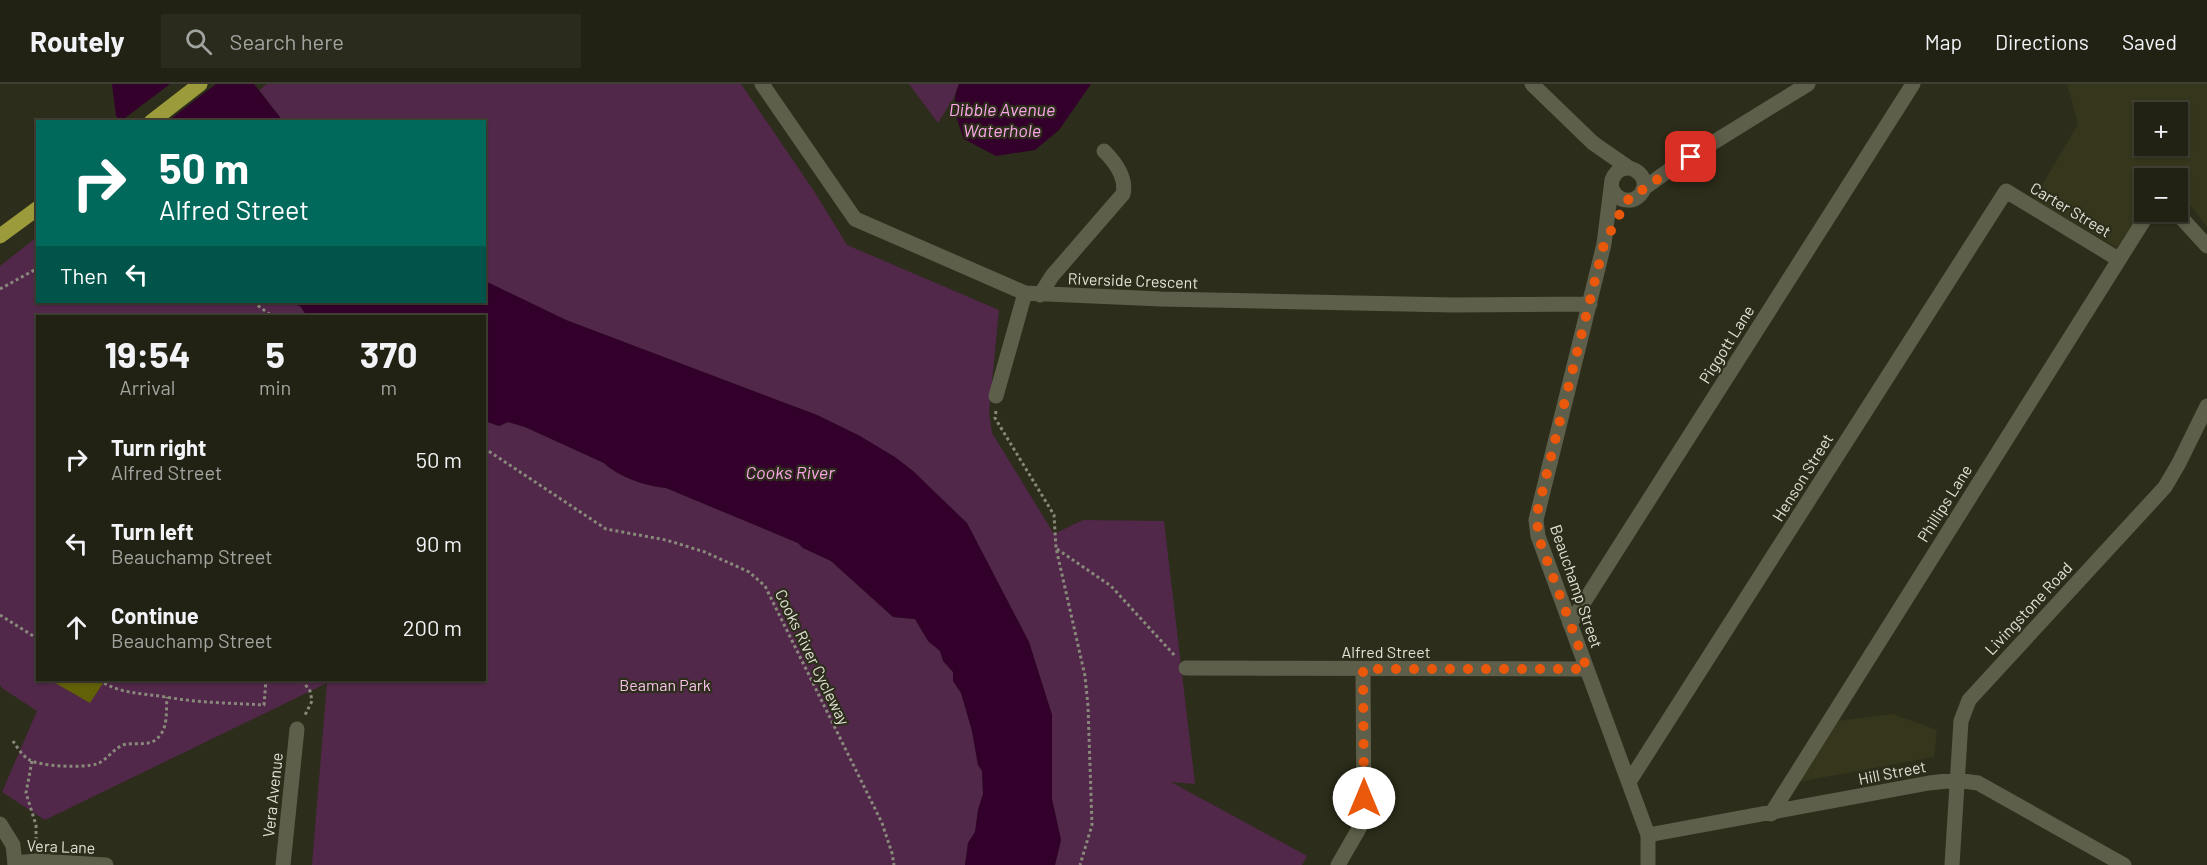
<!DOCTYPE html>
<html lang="en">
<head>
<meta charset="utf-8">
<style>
  body { margin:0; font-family:Barlow,sans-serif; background:#2a2a1d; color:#f1f3f6; height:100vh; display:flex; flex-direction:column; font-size:22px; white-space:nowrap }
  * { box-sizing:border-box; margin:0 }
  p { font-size:20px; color:#a2a4a0 }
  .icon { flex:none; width:33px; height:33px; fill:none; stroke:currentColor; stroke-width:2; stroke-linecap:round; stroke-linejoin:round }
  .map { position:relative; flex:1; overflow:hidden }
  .details { position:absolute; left:36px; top:231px; width:450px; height:366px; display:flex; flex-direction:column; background:#222214; border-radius:0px; box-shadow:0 2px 4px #0004,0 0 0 2px #3f3f34 }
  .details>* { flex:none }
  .guide { position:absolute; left:36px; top:36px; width:450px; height:183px; border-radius:0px; box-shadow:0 2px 4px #0004,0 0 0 2px #3f3f34; background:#00695c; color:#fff; overflow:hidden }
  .controls { position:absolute; left:2134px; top:18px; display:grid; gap:12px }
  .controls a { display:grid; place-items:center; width:54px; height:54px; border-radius:0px; background:#222214; box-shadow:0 2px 4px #0004,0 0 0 2px #3f3f34; font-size:30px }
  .pin { position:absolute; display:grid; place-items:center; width:51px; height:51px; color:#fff; margin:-26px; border-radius:12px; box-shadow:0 3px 9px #0006 }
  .me { position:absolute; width:66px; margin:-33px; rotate:0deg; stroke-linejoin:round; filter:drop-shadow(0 0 4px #0008) }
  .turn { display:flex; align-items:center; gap:21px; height:126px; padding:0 24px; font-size:27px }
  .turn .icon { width:78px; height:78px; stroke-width:2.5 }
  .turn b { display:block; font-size:42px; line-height:51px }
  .then { display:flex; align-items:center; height:57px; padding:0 24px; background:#0003; gap:12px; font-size:22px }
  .eta { display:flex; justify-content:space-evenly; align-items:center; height:102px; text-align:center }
  .eta b { font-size:36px; font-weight:700; line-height:42px }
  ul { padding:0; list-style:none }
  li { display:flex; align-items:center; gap:18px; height:84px; padding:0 24px }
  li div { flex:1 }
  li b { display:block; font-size:22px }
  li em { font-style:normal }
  header { display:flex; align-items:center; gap:36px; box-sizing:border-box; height:84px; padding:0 30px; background:#222214; border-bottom:2px solid #3f3f34 }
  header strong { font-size:28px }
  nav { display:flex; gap:33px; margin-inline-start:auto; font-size:21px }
  .search { width:420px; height:54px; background:#2a2a1d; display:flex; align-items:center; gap:15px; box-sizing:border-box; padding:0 21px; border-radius:0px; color:#a2a4a0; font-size:22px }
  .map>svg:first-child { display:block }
</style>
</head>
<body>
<header>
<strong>Routely</strong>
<div class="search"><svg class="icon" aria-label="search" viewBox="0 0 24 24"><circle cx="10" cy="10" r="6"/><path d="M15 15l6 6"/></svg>Search here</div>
<nav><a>Map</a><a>Directions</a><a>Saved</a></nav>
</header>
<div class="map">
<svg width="2207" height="781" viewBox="0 0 2207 781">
  <rect width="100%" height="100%" fill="#2d2d1b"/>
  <!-- built -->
  <path fill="#36361c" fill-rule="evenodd" d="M2067 0H2207V143L2178 105V94H2145V120L2117 164 2034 115 2078 40ZM2145 28H2178V62H2145Z
    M1893 630 1937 646 1934 673 1798 698 1837 637Z"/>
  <!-- green -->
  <path fill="#512849" d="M267 0H741L814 107 847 161 999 226 989 328 992 349 1054 450 1083 436 1164 437 1195 700 1171 698 1307 772 1302 781H1055L1061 756 1052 715V631L1029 558 967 439 860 352 817 331 566 236 485 197 484 38 283 37 259 6Z
    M909 0H959L953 15 938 39Z
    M37 153 38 218H287L300 222 307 232H38V596H484L485 337 499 342 508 338 525 343 604 379C618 393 646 402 666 404L798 459 803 464 831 477 893 533 915 535 928 557 940 567 943 577 953 588V597L961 609 972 647 978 681 982 687 983 710 978 726 975 748 968 759 965 781H312L327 599 45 736 2 708 37 627 2 604 0 601V182Z"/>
  <!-- water -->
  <path fill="#33002b" d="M112 0H254L283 37H121L116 32Z
    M959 0H1091L1059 46 1035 66 996 72 964 55C957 35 950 20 959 0Z
    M485 197 566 236 817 331 860 352 895 373 913 387 967 439 1029 558 1052 631V715L1061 756 1055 781H965L968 759 975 748 978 726 983 710 982 687 978 681 972 647 961 609 953 597V588L943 577 940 567 928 557 915 535 893 533 831 477 803 464 798 459 666 404C646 402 618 393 604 379L525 343 508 338 499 342 485 337 484 232H307L300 222 287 218H484Z"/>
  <!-- pier -->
  <path fill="#2d2d1b" d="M170 0H216L168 37H121Z"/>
  <!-- building -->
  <path fill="#636107" d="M50 596H105L90 619Z"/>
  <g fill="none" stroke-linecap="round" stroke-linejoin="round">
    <!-- path -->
    <path stroke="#89897b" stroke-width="3" stroke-dasharray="3 3" stroke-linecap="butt" d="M0 205 38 184
      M253 218 272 232
      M996 327 995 334 1054 431 1056 464 1085 592 1088 622 1092 741 1080 781
      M484 364 606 445 666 456 705 468 749 488 765 502 882 739 892 769 894 781
      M1057 465 1111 502 1176 573
      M0 531 38 555
      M99 596C120 610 141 609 166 613 198 619 232 619 264 621L266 596
      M302 596 310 607 312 617 304 633
      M13 657C17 663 22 671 28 675 39 683 84 684 97 680 107 676 113 665 123 661 137 657 151 665 161 650 168 640 166 624 167 613
      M32 677 26 709 36 741V763"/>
    <!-- minor -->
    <path stroke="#5e5f4a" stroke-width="15" d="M762 0 855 135 1025 209 1161 215 1453 221 1590 220
      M1532 0 1593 59 1629 84
      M1612 105C1615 111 1620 116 1627 116 1632 117 1637 114 1640 111 1656 92 1622 70 1612 96L1604 160 1536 436 1538 452 1648 751V781
      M1643 105 1672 84 1808 0
      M2176 128 2207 162
      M1040 211 1052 192 1123 110C1127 93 1115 78 1104 67
      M996 312 1025 209
      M1570 540 1913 0
      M1186 584 1587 585
      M1629 698 2006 107 2118 175
      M1771 730 2149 128
      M0 740 13 761 15 781
      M1648 751 1929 699 1956 696 1978 699 2124 781
      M15 779 36 777 106 781
      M283 781 297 645
      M1338 781 1364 736 1363 585
      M1952 781 1961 637 1969 616 2165 403 2179 379 2207 322"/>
    <!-- major -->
    <path stroke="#9c9b3c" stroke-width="15" d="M151 38 200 0
      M0 152 38 124"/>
  </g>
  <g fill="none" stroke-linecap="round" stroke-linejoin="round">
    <!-- route -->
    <path stroke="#ea580c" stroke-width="10" stroke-dasharray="0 18" d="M1364 714 1363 585H1587L1538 452 1537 429 1604 160 1627 116 1637 113 1643 105 1691 73"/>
  </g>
  <g text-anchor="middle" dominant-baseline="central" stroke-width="4.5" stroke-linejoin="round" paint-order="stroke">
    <!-- street labels -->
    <g font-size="16" fill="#e1e1d6" stroke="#2d2d1b">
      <text transform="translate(2071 125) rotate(31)">Carter Street</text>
      <text transform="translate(1133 196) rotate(2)">Riverside Crescent</text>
      <text transform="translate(1726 260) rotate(-58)">Piggott Lane</text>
      <text transform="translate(1802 393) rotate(-58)">Henson Street</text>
      <text transform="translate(1944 419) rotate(-58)">Phillips Lane</text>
      <text transform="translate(1577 502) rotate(71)">Beauchamp Street</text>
      <text transform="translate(2028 524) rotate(-47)">Livingstone Road</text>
      <text x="1386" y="567">Alfred Street</text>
      <text transform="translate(813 573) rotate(64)">Cooks River Cycleway</text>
      <text transform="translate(1892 688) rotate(-11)">Hill Street</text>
      <text transform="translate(272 711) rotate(-84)">Vera Avenue</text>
      <text transform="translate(61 762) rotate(2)">Vera Lane</text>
    </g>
    <!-- park labels -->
    <g font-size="16" fill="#f6c1e9" stroke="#2d2d1b">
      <text x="665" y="600">Beaman Park</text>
    </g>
    <!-- water labels -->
    <g font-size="18" font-style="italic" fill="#fca6e9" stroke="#2d2d1b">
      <text x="1002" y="25">Dibble Avenue<tspan x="1002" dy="21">Waterhole</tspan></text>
      <text x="790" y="388">Cooks River</text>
    </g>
  </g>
</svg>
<div class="controls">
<a>+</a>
<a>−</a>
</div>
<div class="pin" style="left:1691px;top:73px;background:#d93025"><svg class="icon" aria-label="arrive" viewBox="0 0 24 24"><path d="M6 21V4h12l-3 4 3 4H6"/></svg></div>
<svg class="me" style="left:1364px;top:714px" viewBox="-20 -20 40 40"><circle r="19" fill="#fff"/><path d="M0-13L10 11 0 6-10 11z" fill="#ea580c"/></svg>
<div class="guide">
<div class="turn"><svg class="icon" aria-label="right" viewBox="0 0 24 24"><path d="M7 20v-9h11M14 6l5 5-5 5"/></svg><div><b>50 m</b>Alfred Street</div></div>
<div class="then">Then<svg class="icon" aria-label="left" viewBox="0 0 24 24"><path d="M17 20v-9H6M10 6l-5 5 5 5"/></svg></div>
</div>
<section class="details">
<div class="eta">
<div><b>19:54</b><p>Arrival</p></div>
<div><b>5</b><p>min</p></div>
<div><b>370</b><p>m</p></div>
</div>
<ul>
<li><svg class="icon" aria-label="right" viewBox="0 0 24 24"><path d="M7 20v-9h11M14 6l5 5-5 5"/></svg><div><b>Turn right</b><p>Alfred Street</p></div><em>50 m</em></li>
<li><svg class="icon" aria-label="left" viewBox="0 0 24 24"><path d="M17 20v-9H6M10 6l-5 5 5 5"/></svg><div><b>Turn left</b><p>Beauchamp Street</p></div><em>90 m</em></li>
<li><svg class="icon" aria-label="ahead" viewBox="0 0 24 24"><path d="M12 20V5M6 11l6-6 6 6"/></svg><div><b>Continue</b><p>Beauchamp Street</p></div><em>200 m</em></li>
</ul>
</section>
</div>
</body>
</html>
